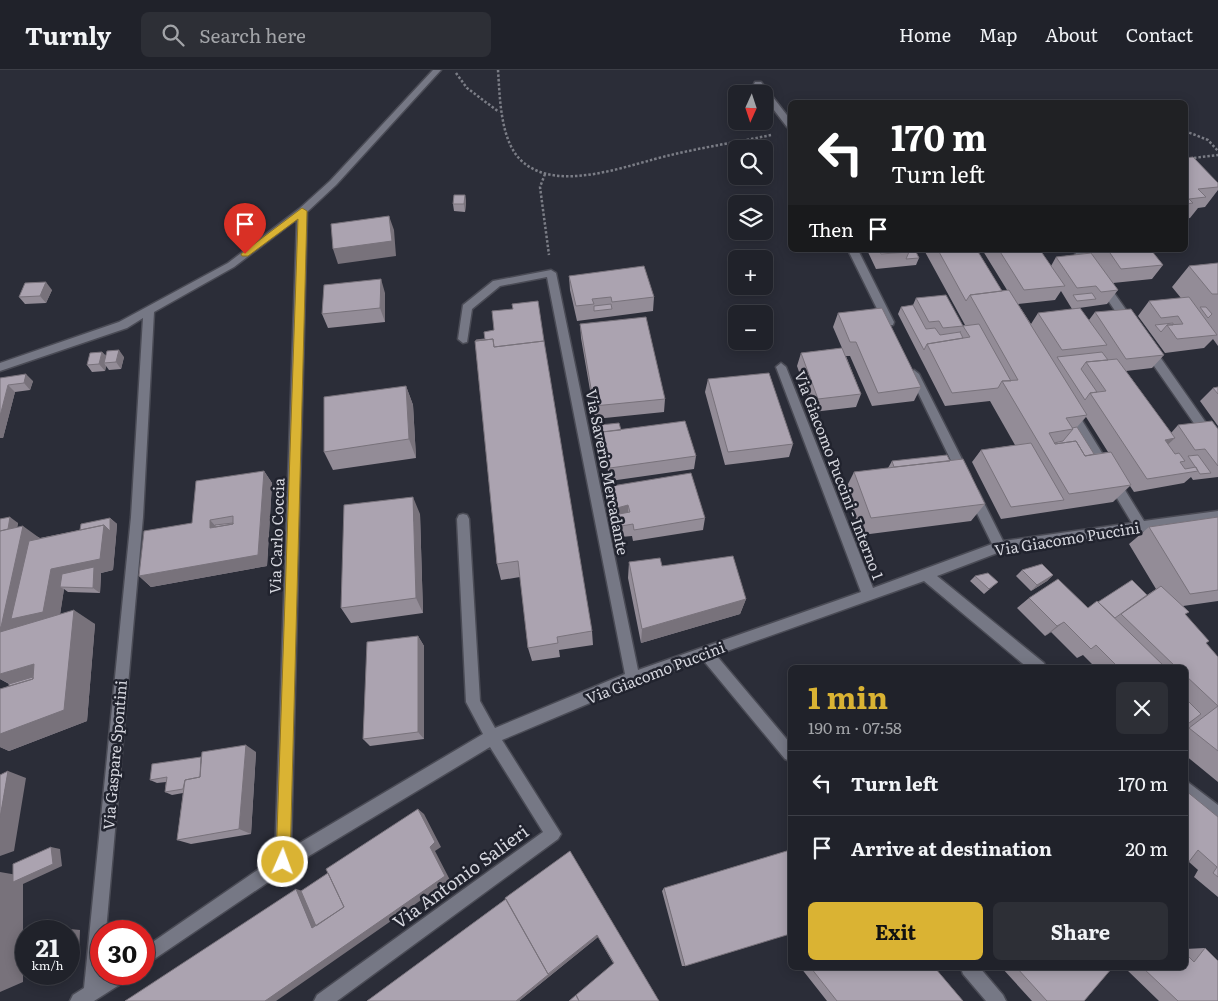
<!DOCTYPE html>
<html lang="en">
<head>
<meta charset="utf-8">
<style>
  body { margin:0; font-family:Literata,serif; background:#2d2f36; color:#f1f3f6; height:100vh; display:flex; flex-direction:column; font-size:19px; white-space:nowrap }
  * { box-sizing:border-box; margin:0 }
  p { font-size:16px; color:#a2a4a8 }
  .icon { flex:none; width:28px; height:28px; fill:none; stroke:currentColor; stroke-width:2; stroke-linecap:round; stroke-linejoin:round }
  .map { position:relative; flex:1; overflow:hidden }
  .side { position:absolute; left:788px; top:595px; width:400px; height:305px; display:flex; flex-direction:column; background:#20222a; border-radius:8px; box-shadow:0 2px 12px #0003,0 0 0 1px #3d3f47 }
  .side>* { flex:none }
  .banner { position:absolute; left:788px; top:30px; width:400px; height:152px; border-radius:8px; box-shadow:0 2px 12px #0003,0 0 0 1px #3d3f47; background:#202124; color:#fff; overflow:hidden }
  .needle { width:32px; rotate:183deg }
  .fabs { position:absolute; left:728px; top:15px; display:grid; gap:10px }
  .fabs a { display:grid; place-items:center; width:45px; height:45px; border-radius:8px; background:#20222a; box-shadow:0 2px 12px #0003,0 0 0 1px #3d3f47; font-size:25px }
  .speed { position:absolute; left:15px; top:850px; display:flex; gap:10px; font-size:25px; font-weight:700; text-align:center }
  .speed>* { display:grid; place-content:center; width:65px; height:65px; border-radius:50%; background:#20222a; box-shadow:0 2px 12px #0003,0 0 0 1px #3d3f47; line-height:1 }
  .speed small { font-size:12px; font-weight:400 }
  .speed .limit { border:8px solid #d22; background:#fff; color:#111 }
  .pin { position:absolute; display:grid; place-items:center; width:42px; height:42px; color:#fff; margin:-51px -21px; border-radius:50% 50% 50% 0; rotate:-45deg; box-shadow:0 0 5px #0007 }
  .pin .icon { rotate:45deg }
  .me { position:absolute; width:55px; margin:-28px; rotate:2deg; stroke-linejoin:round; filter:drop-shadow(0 0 4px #0008) }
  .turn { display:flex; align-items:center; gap:18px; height:105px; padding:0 20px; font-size:22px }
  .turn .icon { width:65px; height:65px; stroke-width:2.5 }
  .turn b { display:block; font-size:35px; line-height:42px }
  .then { display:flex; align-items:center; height:48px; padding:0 20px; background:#0003; gap:10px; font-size:19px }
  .round { display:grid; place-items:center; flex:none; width:52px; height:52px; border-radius:8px; background:#2d2f36 }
  .summary { display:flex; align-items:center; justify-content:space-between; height:85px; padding:0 20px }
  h1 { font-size:30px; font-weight:700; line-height:38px; color:#dab333 }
  .cta { display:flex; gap:10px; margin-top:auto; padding:10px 20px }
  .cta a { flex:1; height:58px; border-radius:8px; background:#dab333; color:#111; font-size:20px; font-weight:700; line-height:58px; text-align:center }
  .cta a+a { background:#2d2f36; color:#f1f3f6 }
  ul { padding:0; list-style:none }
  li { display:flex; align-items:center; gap:15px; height:65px; padding:0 20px; border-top:1px solid #3d3f47 }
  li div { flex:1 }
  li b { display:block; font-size:19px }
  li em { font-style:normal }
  header { display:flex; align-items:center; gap:30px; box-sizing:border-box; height:70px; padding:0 25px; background:#20222a; border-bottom:1px solid #3d3f47 }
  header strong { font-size:24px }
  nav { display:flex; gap:28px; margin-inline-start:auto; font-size:18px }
  .search { width:350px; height:45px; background:#2d2f36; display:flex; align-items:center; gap:12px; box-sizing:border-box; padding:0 18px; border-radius:8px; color:#a2a4a8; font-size:19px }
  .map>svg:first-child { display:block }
</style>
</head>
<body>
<header>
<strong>Turnly</strong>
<div class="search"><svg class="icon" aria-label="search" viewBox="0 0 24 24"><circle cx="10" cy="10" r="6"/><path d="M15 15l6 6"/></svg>Search here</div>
<nav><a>Home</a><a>Map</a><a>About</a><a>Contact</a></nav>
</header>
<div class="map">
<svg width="1218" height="931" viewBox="0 0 1218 931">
  <rect width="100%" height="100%" fill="#2b2d38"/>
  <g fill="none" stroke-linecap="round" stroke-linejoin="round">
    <!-- minor casing -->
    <g stroke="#4a4b55" stroke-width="3">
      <path id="minor" d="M433 0H441L336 115 307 142 291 778 483 664 466 632 457 449 459 445 463 444 467 445 469 449 480 631 495 658 625 604 547 207 500 216 472 239 467 272 463 273 458 269 463 235 493 211 551 200 556 203 638 600 861 522 776 297 781 293 786 297 873 518 992 474 968 425 970 421H978L1003 471 1132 453 1065 342 1071 338 1075 339 1144 451 1218 441V451L1000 482 937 506 1044 593 1046 598H1028L924 511 716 585 790 673V691L785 689 703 590 635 614 502 670 558 759 561 764 558 769 337 931H314L317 925 543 762 490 677 289 798 144 896V878L275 788 297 149 234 197 154 242 143 447 106 861H101L102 906 106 904H129L127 910 94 931H70L73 925 84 918 131 447 143 248 127 258 0 301V293L119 252 228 193 299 139 330 111Z
        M755 12H761L790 49V58L787 57 764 27V24H761L754 14Z
        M848 180H858L894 252 893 255H885Z
        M1073 180H1083L1096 198 1094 200H1088Z
        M1103 212 1107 213 1134 251 1135 254 1134 257H1126L1099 217 1098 215Z
        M1149 276 1153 277 1218 370V384L1214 382 1145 283 1144 280Z
        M914 300 919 304 970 405 968 408H960L958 405 909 304Z
        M1185 710 1218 735V753L1185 728Z
        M961 898H980L1003 925 1006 931H986L963 904Z"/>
    </g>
    <!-- path -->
    <path stroke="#7b7d86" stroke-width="2.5" stroke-dasharray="2.5 2" stroke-linecap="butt" d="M498 0C500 28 500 74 524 93 561 123 630 94 671 85 704 77 738 72 771 65
      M456 3 467 18 499 42
      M1185 61 1208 70 1218 81
      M1185 89 1218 85
      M545 104 540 117 549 185"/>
    <!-- minor -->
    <use href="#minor" fill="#767885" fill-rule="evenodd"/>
  </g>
  <!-- wall -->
  <path fill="#938c97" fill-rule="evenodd" d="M1185 88 1218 113V120L1205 137 1198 138 1190 148 1185 149Z
    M465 125 466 132 465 142 454 141 453 134Z
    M867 180H915L919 188 916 195 876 199Z
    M924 180H977L1002 221 1007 220 983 181 984 180H1040L1051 196 1056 187 1090 183 1088 180H1151L1163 195 1152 209 1113 213 1118 220 1107 234 1072 239 1061 221 1055 230 1018 234 1031 254 1038 243 1089 250 1095 242 1164 285 1152 298 1126 301 1171 363 1178 355 1218 359V407L1193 410 1191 407 1184 413 1134 422 1130 416 1113 432 1001 449 972 392 981 380 1015 375 990 331 945 336 898 244 901 237 913 235 916 228 963 256 960 262 963 256 965 255ZM1086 347 1108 382 1094 384 1077 357Z
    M1218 193V276L1213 269 1204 278 1165 283 1138 246 1149 231 1181 228 1172 217 1189 196Z
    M569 206 654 227 653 241 577 251 570 220Z
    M52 220 46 233 25 234 19 227Z
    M385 223V252L328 258 322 244Z
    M838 243 921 317 914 331 872 336 850 286H846L861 324 856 337 813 342 797 296 801 283 842 278 833 257Z
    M580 254 665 329 664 342 595 349 581 268Z
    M475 271 592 561 593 575 559 580 560 587 532 591 528 578 520 507 501 510 497 494Z
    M102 282 106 286 124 287 121 299 109 300 106 296 105 301 92 302 87 295Z
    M0 308 33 311 30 320 15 322 3 368H0Z
    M708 309 793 374 789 387 725 395 705 322Z
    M406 316 413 335 416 388 333 400 324 382Z
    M1218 317V356L1200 331 1213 318Z
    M600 355 621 360 696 386 694 399 610 411 600 362Z
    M892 391H950L985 434 971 451 862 465 845 420 854 402 888 398Z
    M264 401 272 413 267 496 151 517 139 506 192 453Z
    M612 416 705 448 703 460 633 471 632 466 621 467 619 455V449H616L612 428Z
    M420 444 423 543 351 553 341 538Z
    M1218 447V531L1183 536 1189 542 1185 544 1206 573 1218 587V712L1185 685V598H1096L1083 585 1077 588 1051 562 1045 566 1017 538 1029 528 1088 538 1098 532 1147 525 1156 519 1129 474 1149 457Z
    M110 448 117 454 116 467 113 500 101 503 100 523 68 522 64 519 60 544 95 554 87 651 9 681 0 677V619L9 616V614L0 609V449L18 453 17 457 40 468 80 460Z
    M629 492 662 496 746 529 740 544 641 573 628 508Z
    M1022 500 1053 505 1047 511 1031 521 1016 506Z
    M975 506 998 512 984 524 970 511Z
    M418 566 424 576V669L370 676 363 669Z
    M256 682 251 764 191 774 177 770 183 723 172 725 165 722 166 712 157 713 150 710Z
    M1218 747V827L1194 807 1198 800 1189 792Z
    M570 781 659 931 613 893 598 867 519 931H367L506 829Z
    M664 818 685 896H682L662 821Z
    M1205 878 1218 931H1159L1125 898H1185V879Z
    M801 898H935L963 931H827Z
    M1002 898H1112L1084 931H1032Z"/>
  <!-- shaded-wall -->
  <path fill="#78727b" d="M465 125 466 132 465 142 464 134Z
    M389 146 394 160 396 186 338 194 333 179Z
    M381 209 385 223V252L380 238Z
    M46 212 52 220 46 233 40 226Z
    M119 280 124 287 121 299 116 292Z
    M102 282 108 289 104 293 106 296 105 301 99 294Z
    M26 304 33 311 30 320 24 313Z
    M8 315 15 322 3 368H0V346Z
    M406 316 413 335 416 388 409 369Z
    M1175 368 1162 380 1165 370Z
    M264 401 272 413 267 496 151 517 139 506 258 485Z
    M413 427 420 444 423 543 416 528Z
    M628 435V447L619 444V449H616L617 438Z
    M10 447 18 453 14 479 0 482Z
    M110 448 117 454 116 467 113 500 101 503 100 523 93 518 60 517 64 519 59 552 0 578V557L23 456 45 472 51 499 104 455Z
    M210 450 220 461 210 458Z
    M1053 505 1047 511 1031 521 1037 515Z
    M746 529 740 544 641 573 642 559Z
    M74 540 95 554 87 651 9 681 0 677V664Z
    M1064 552 1051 562 1045 566 1057 556Z
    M418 566 424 576V669L418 662Z
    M34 594 57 622 18 618 0 609V604Z
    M246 675 256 682 251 764 239 759Z
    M8 701 26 708 14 781 0 786V748Z
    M418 739 424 744 441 777 435 781 450 810 276 931H265L430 777Z
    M51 777 60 779 62 796 23 814V912L0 922V802L23 806Z
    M296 819 306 822 353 840 312 858Z
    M70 859 80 860 79 884 69 887Z
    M597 865 598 867 519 931H516Z"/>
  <!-- building -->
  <path fill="#aba3b0" stroke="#78727b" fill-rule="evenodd" d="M1193 87 1218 113V117L1198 119 1206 127 1189 129 1193 133 1185 134V88Z
    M454 125H465L464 134H453Z
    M389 146 392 171 333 179 331 154Z
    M879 180H909V182L881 184Z
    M909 180H915L919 188 906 189 909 182Z
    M938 180H977L1002 221 970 225 966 231Z
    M999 180H1040L1065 216 1024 220Z
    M1108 180H1151L1163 195 1121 199Z
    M1091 183 1118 220 1101 222 1096 216 1077 218 1056 187Z
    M1218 193V224H1212L1189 196Z
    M644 196 654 227 612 232 611 227 592 229 594 234 576 236 569 206Z
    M381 209 380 238 322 244 324 215Z
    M46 212 40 226 19 227 25 213Z
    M1009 220 1087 345 1066 348 1073 359 1049 363 1055 374 1076 371 1085 386 1111 382 1131 415 1069 424 1002 311 1018 310 970 225Z
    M1092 223 1096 229 1077 231 1073 225Z
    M946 225 963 256 943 258 939 251 929 252 916 228Z
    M1189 227 1217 265 1177 269 1167 255 1183 254 1178 246 1161 248 1149 231Z
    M538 231 544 271 494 277 493 269 485 270 484 262 494 260 492 241 513 239 512 234Z
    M611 234 612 239 594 241V236Z
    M913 235 926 259 935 258 940 265 960 262 963 268 927 274 924 280 901 237Z
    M1200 237H1206L1212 244 1208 248Z
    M882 238 921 317 878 323 856 272H850L838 243Z
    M1080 238 1107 275 1062 280 1038 243Z
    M1131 239 1164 285 1126 289 1095 242Z
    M646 247 665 329 594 336 580 254Z
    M1173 253V255H1167L1161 262 1155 255Z
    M979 254 1011 311H1002L998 318 952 323 927 274 970 267 963 256Z
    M484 269 485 270 476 271V270Z
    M493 269 494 277 544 271 592 561 557 567 558 573 528 578 518 491 497 494 475 271Z
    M842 278 861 324 818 329 801 283Z
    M119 280 116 292 104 293 107 281Z
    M102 282 99 294 87 295 90 283Z
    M1102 282 1108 290 1086 292 1081 299 1097 322 1090 323 1085 330 1057 287Z
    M1117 289 1175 368 1165 370 1175 384 1179 383 1185 391 1180 392 1185 399 1196 397 1198 401 1147 409 1090 323 1106 321 1086 292Z
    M769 303 793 374 728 382 708 309Z
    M26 304 24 313 8 315 0 346V308Z
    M406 316 409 369 324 382V327Z
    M1218 317V324L1213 318Z
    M685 351 696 386 610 398 602 362Z
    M1212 351 1218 359V396L1205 379 1195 380 1178 355Z
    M619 353 621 360 602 362V369L600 355Z
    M1077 357 1094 384 1085 386 1076 371 1055 374 1054 373 1063 371 1073 359 1072 358Z
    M1031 373 1064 430 1011 437 981 380Z
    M947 385 950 391 894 397 892 391Z
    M1198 385 1211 403 1200 404 1188 386Z
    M963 389 985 434 871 448 854 402Z
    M264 401 258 485 139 506 144 461 192 453 196 411ZM233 446V454L210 458V450Z
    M691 403 705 448 634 460 633 454 621 456 619 444 630 442 628 435 617 438 612 416Z
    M413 427 416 528 341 538 344 435Z
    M10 447 8 459 0 461V449Z
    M1218 447V520L1190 524 1149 457Z
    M110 448V461L104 455 80 460 81 454Z
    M233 453V454L215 457V455Z
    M104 455 100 489 51 499 43 542 11 549 29 471Z
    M23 456 1 557H0V461Z
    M733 486 746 529 642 559 629 492 660 488 662 496Z
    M1042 494 1053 505 1037 515 1022 500Z
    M94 497 93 518 60 517 62 504Z
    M988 503 998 512 989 519 975 506Z
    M1058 509 1088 538 1097 531 1166 598H1119L1096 575 1091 579 1064 552 1057 556 1029 528Z
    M1132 510 1147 525 1115 548 1098 532Z
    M1161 516 1189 542 1185 544 1209 571 1206 573 1218 587V681L1189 658 1218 636 1185 605V598H1177L1121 544Z
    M74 540 64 640 0 664V619L33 609 34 594 0 604V562Z
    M418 566V662L363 669 367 572Z
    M33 607V609L9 616V614Z
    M1185 628 1201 644 1185 656Z
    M246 675 239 759 177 770 185 710 200 707 202 682Z
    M201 687 200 707 185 710 183 719 165 722 167 707 150 710 152 694Z
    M8 701 0 748V705Z
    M1185 720 1218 747V807L1213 803 1217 797 1198 780 1185 797Z
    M418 739 435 772 430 777 445 806 265 931H125L296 819 312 858 344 837 326 799Z
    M51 777 53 794 13 812V794Z
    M790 780V864L685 896 664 818Z
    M570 781 659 931H579L576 925 614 893 597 865 548 904 505 828Z
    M328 803 344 837 316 856 301 821Z
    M506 829 548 904H549L516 931H367Z
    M70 859V883H69V861H65Z
    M1205 878 1218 891V931H1178L1143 898H1185V883L1194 892Z
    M811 898H935L963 931H837Z
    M1017 898H1112L1084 931H1047Z
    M576 925 579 931H569Z"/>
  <!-- route -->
  <path fill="#dab333" stroke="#8e7421" d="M302 138 307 141 290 792 288 797 283 799 278 797 276 792 298 149 248 186H242L241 184Z"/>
  <g text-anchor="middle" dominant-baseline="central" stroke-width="5" stroke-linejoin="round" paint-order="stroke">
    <!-- street labels -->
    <g font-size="15" fill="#d6d7df" stroke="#21232e">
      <text transform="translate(608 402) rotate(79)">Via Saverio Mercadante</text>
      <text transform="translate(840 405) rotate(69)">Via Giacomo Puccini - Interno 1</text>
      <text transform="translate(276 466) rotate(-88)">Via Carlo Coccia</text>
      <text transform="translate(1067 468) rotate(-9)">Via Giacomo Puccini</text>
      <text transform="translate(655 602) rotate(-21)">Via Giacomo Puccini</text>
      <text transform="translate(114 685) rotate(-85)">Via Gaspare Spontini</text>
    </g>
    <!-- near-street labels -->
    <g font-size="18" fill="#d6d7df" stroke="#21232e">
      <text transform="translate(460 806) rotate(-36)">Via Antonio Salieri</text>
    </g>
  </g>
</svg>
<div class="fabs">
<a><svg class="needle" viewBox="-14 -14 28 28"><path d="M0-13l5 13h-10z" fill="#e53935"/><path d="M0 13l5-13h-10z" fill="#a2a4a8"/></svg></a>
<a><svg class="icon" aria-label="search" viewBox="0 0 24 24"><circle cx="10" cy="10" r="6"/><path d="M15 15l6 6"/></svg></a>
<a><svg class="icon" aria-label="layers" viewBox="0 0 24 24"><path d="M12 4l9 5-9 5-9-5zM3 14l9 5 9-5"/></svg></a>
<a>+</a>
<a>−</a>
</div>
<div class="speed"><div>21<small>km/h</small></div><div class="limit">30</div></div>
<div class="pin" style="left:245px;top:184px;background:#d93025"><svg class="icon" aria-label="arrive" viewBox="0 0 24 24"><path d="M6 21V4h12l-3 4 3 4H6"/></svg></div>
<svg class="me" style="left:283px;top:792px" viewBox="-20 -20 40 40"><circle r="17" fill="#dab333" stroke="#fff" stroke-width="3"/><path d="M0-11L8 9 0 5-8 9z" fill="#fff"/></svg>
<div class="banner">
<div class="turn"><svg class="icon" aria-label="left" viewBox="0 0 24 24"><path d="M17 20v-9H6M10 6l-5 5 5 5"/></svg><div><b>170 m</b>Turn left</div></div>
<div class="then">Then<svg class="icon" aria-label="arrive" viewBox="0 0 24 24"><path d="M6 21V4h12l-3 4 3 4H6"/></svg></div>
</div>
<section class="side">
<div class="summary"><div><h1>1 min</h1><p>190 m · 07:58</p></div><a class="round"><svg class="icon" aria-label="close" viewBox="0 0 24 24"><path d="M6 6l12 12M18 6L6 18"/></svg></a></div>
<ul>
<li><svg class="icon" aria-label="left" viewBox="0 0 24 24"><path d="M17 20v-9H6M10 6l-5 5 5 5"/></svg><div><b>Turn left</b></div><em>170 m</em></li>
<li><svg class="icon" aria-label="arrive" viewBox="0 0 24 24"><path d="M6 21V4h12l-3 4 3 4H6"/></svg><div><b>Arrive at destination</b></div><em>20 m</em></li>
</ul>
<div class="cta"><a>Exit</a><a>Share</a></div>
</section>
</div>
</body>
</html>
